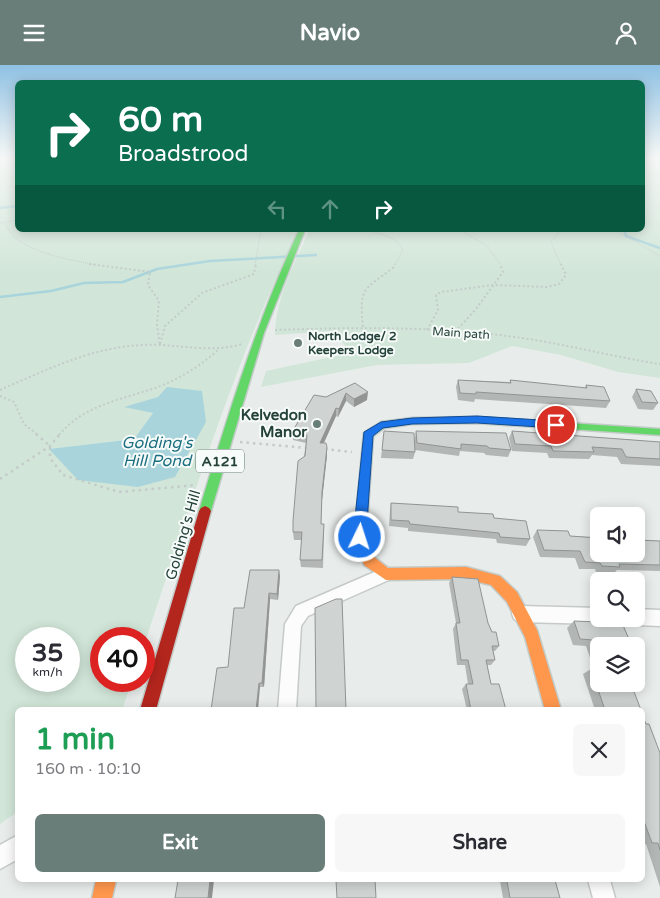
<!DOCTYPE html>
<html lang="en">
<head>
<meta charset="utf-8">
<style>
  body { margin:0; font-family:"Varela Round",sans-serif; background:#f7f7f7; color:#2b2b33; height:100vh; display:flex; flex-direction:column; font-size:19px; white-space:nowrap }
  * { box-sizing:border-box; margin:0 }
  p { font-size:16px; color:#7c7c81 }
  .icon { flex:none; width:28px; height:28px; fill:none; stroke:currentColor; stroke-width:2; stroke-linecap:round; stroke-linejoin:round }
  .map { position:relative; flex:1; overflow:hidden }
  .panel { position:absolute; left:15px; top:642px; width:630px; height:175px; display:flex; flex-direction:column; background:#fff; border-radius:8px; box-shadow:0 2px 12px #0003 }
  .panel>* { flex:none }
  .hud { position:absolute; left:15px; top:15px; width:630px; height:152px; border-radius:8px; box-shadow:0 2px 12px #0003; background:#0b6e4f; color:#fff; overflow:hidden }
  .tools { position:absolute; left:590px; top:442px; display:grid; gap:10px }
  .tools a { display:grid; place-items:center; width:55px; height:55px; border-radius:8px; background:#fff; box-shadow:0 2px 12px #0003; font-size:25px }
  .speed { position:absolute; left:15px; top:562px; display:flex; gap:10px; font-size:25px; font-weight:700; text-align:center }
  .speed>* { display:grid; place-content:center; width:65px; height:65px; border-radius:50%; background:#fff; box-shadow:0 2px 12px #0003; line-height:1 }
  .speed small { font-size:12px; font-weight:400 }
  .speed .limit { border:8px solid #d22; background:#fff; color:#111 }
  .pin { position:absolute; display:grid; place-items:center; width:42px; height:42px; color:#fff; margin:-21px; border:2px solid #fff; border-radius:50%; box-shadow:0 1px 5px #0007 }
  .me { position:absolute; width:55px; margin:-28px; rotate:4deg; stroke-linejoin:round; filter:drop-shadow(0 0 4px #0008) }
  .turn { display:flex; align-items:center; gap:18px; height:105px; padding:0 20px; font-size:22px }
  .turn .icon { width:65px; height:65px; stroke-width:2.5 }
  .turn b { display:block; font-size:35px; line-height:42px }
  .lanes { display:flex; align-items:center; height:48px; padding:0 20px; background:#0003; justify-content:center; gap:25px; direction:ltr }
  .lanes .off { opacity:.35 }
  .round { display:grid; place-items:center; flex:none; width:52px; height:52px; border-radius:8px; background:#f7f7f7 }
  .headline { display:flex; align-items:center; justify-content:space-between; height:85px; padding:0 20px }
  h1 { font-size:30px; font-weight:800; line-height:38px; color:#1e9e55 }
  .primary-button { display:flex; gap:10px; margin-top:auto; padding:10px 20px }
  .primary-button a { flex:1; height:58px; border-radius:8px; background:#697e78; color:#fff; font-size:20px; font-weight:800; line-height:58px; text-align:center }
  .primary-button a+a { background:#f7f7f7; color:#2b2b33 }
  header { display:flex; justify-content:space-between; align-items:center; height:65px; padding:0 20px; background:#697e78; color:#fff; font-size:22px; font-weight:800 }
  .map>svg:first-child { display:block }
</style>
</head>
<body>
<header><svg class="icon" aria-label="menu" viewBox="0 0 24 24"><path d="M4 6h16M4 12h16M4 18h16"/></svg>Navio<svg class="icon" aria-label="person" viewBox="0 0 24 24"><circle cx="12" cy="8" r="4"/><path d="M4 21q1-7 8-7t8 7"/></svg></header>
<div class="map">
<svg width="660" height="833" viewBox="0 0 660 833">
  <rect width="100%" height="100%" fill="#e8edeb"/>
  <!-- green -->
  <path fill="#d1e6d8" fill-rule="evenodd" d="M0 92H17L18 165H299C233 298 191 440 144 580V574H101V616H132L122 645H18L17 747 0 759ZM158 332 138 422 50 384 134 374 153 348 126 342ZM26 574H69V616H26Z
    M643 92H660V313L618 307 561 290 512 281 469 298 377 300 261 322 266 306 350 288 334 266 275 270C275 232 295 199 309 165H642Z"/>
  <!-- water -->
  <path fill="#a9d4db" d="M167 322 202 326 206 357 175 412 138 422 78 415 49 384 134 374 153 348 124 342 158 332Z"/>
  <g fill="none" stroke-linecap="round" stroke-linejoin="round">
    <!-- stream -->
    <path stroke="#a9d4db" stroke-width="2.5" d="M0 143 18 141
      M624 165 626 171 660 183
      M0 232 51 226 84 218 123 217 157 204 210 196 316 190"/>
    <!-- street casing -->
    <g stroke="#c5cac8" stroke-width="3">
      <path id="street" d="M386 502 391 504 393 509 391 514 308 551 301 561 296 645H278L285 559 296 541Z
        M520 541 599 543V554H606L599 559 520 557 514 554 512 549 514 544Z
        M636 544 660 545V561L636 560 630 557 629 554H636Z
        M18 770V794L0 804V780Z
        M588 815H610L615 833H593Z"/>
    </g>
    <!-- fast casing -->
    <g stroke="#c3cbc8" stroke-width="3">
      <path id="fast" d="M299 165H305L264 268 211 446 209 449H201L199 446C228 350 257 256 299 165Z
        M477 352 660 364V370L477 358 412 359 384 363 373 371 366 473 370 483 369 487 364 488 359 487 354 473 364 368 381 357 412 353Z"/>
    </g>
    <!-- slow casing -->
    <g stroke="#c3cbc8" stroke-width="3">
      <path id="slow" d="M364 478 369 479 374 492 388 503 466 502 500 511 517 527 537 565 561 645H545L525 572 507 537 491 520 466 514 386 515 364 500 358 483 359 479Z
        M96 815H116L112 833H92Z"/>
    </g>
    <!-- jam casing -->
    <g stroke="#c3cbc8" stroke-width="3">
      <path id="jam" d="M205 441 209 443 211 446 156 645H140L199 446 201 443Z"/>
    </g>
    <!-- path-far2 -->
    <path stroke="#c3ccca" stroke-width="1" stroke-dasharray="1 1" stroke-linecap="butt" d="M642 107 660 113
      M0 116 18 109
      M4 157C8 162 10 169 16 173 38 190 70 195 97 200
      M0 158 18 155
      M368 165C381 170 397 171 403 185L395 200
      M461 165 487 181 501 200
      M561 165 551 177 561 200
      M615 165 660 191
      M255 200 261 165"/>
    <!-- path-far1 -->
    <path stroke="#c3ccca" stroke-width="2" stroke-dasharray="2 2.5" stroke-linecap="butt" d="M89 199 150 207 148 220 159 236 157 260 160 281
      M363 262C359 223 363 225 393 203L395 199
      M275 265C363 262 453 261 541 276 581 283 620 293 660 299
      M427 265 438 245 436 230 441 227 493 220 547 222 559 219 566 210 561 199
      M455 267 476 244 503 207 500 199
      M160 279 165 261 202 228 254 209 256 199
      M0 325C46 305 92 282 143 280 176 278 209 289 242 279
      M0 331 14 337 24 359 38 370
      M59 370C84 340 120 335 155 323 179 314 199 302 218 285"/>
    <!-- path -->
    <path stroke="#c3ccca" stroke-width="2.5" stroke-dasharray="2.5 4" stroke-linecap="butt" d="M36 369 50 381V393L63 410 119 427 197 420
      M240 377 307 383
      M325 384 352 387
      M0 414 50 381 60 369"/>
    <!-- street -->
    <use href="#street" fill="#fcfcfc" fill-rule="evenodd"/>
    <!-- fast -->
    <use href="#fast" fill="#63d668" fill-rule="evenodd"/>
    <!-- slow -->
    <use href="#slow" fill="#ff974d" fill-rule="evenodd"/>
    <!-- jam -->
    <use href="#jam" fill="#b3261e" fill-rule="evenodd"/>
  </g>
  <!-- wall -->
  <path fill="#b2b6b5" d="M458 315 510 317V315L585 323 586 320 610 336 606 343 475 334 474 337 458 335 456 322Z
    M355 318 367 335 354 342 346 336 338 352 336 351 324 378 327 390 322 435 321 459H324V467L323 503 301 502 300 495 302 475H294L293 467 306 378 293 375 292 367 326 332Z
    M636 324 658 338 653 345 638 344 632 332Z
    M384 366 415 387 413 394 381 393Z
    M416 366 511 385 508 392 486 390 484 388 460 386 459 391 415 385V373Z
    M512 366 660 377V401L621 399 617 392 592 390 589 394 549 393 547 388 512 386 509 373Z
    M391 438 458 447 530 474 526 481 497 478 496 474 408 466V463L389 461 390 445Z
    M537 465 570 471 660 476V506L617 505 614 508 596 507 595 504H579L575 493 540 492 533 472Z
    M280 511 278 535 270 534 264 622H260L228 602 244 543Z
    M452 512 488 558 499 581 495 586H493L495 595 491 600H487L491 619 506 645H467L462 624 466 619H468L465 600H457L453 564 456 558 449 518Z
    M574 556 622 558 599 581V619L641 645H595L583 609 591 604H594L586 581 573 580 567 563Z
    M642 650 646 659 660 688V822L646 779H642Z
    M506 815H555L560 833H503L500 816Z"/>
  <!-- shaded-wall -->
  <path fill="#919493" d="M368 327 367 335 354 342V334Z
    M346 328V336L338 352 339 344Z
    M336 343V351L320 386V378Z
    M327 382V390L322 435 321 466 322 427Z
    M279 505 280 511 278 535 277 529Z
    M269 528 270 534 264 622 262 618Z
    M259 618 260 622 258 645H256Z
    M210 815H214L212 833H208Z"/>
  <!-- building -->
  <path fill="#cfd4d2" stroke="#919493" d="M458 315 511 318 510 315 587 323 586 320 604 322 610 336 476 327V329L460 328Z
    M355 318 368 327 354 334 346 328 339 344 336 343 320 378H326L327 382 322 427 321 459H324L322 495H300L302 467H293V456L298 396 305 391 307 370 292 367 314 330 326 332Z
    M636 324 651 326 658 338 642 337Z
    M384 366 414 368 415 387 382 385Z
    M416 366 506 368 511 385 489 383 487 381 461 379V384L417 378Z
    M512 366 660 377V394L626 392 622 384 592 382 594 387 553 386 551 381 515 379Z
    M391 438 458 442V447L493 449 494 453 526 456 530 474 500 472 499 468 410 459 409 456 391 455Z
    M537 465 568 466 570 471 599 473V489H636V475L660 476V500L619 499 620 502 602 501 600 498 585 497 580 486 544 485Z
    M250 505H279L277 529 269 528 262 618H259L256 645H211L217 603 228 602 234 543H244Z
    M452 512 478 514 488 558 492 567H496L499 581H492L495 595H486L491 619H499L506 645H471L466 619H473L468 595H461L456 558H460Z
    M336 534H342L346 645H316L315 543Z
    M574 556 622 558 632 581H599V589L593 575 580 574Z
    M636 591 640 600H636Z
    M591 604H599V619H631L641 645H605Z
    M642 650 646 659H649L660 688V785L658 778H652L642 751Z
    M178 815H210L208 833H175Z
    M336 815H375L376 833H337Z
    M513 815H555L560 833H510L507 816H513Z"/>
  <!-- sky -->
  <linearGradient id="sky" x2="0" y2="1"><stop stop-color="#8fc1e3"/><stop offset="0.44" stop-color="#f5f7f6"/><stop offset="1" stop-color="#f5f7f6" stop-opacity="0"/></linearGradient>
  <rect width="660" height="209" fill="url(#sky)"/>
  <!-- route -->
  <path fill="#1a73e8" stroke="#114b97" d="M477 351 556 356 561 360 556 363 477 358 412 359 383 363 373 371 366 472 364 476H355L353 472 364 367 381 357 412 353Z"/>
  <!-- markers -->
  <g fill="#697e78" stroke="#f7fbf9" stroke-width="2">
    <circle cx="298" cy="278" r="5"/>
    <circle cx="317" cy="359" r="5"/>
  </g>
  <g text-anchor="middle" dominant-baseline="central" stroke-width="4" stroke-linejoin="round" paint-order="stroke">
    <!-- far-street labels -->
    <g font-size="12" fill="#24423a" stroke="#f7fbf9">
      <text transform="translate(461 268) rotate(4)">Main path</text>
    </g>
    <!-- far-poi labels -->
    <g font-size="12" font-weight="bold" fill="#24423a" stroke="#f7fbf9" text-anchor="start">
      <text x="308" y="271">North Lodge/ 2<tspan x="308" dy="14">Keepers Lodge</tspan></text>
    </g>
    <!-- shield labels -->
    <rect fill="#f7fbf9" stroke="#637a73" stroke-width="1" x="196" y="384.5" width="48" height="23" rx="4"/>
    <g font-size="14" font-weight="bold" fill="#24423a">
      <text x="220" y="396">A121</text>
    </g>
    <!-- poi labels -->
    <g font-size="15" font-weight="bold" fill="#24423a" stroke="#f7fbf9" text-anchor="end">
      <text x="307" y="350">Kelvedon<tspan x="307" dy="17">Manor</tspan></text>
    </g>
    <!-- street labels -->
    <g font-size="15" fill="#24423a" stroke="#f7fbf9">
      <text transform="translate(183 470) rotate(-74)">Golding's Hill</text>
    </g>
    <!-- water labels -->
    <g font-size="16" font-style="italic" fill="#1c6f80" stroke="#f7fbf9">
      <text x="157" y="378">Golding's<tspan x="157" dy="18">Hill Pond</tspan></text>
    </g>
  </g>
</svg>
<div class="tools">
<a><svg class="icon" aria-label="sound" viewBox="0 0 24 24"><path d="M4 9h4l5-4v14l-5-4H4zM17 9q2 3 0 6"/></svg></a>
<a><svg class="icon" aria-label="search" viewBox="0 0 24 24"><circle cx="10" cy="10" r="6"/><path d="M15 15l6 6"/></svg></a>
<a><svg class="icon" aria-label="layers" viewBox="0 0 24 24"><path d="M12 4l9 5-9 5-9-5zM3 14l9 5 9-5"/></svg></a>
</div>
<div class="speed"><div>35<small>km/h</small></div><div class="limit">40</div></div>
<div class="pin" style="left:556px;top:360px;background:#d93025"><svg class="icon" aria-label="arrive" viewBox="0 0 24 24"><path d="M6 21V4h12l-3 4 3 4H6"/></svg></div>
<svg class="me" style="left:360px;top:472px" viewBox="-20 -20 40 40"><circle r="17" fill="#1a73e8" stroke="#fff" stroke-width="3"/><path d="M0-11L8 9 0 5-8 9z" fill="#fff"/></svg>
<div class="hud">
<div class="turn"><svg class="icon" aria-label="right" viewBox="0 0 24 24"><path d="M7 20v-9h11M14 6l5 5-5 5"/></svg><div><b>60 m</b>Broadstrood</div></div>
<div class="lanes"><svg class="icon off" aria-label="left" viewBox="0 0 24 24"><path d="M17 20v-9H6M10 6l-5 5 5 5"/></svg><svg class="icon off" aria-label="ahead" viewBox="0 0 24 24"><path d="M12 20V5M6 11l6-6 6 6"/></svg><svg class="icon" aria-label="right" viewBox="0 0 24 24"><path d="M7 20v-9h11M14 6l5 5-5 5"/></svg></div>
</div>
<section class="panel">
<div class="headline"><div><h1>1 min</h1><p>160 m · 10:10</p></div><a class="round"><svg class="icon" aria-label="close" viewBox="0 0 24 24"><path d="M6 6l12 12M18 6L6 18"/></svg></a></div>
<div class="primary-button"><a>Exit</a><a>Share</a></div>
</section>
</div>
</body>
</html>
